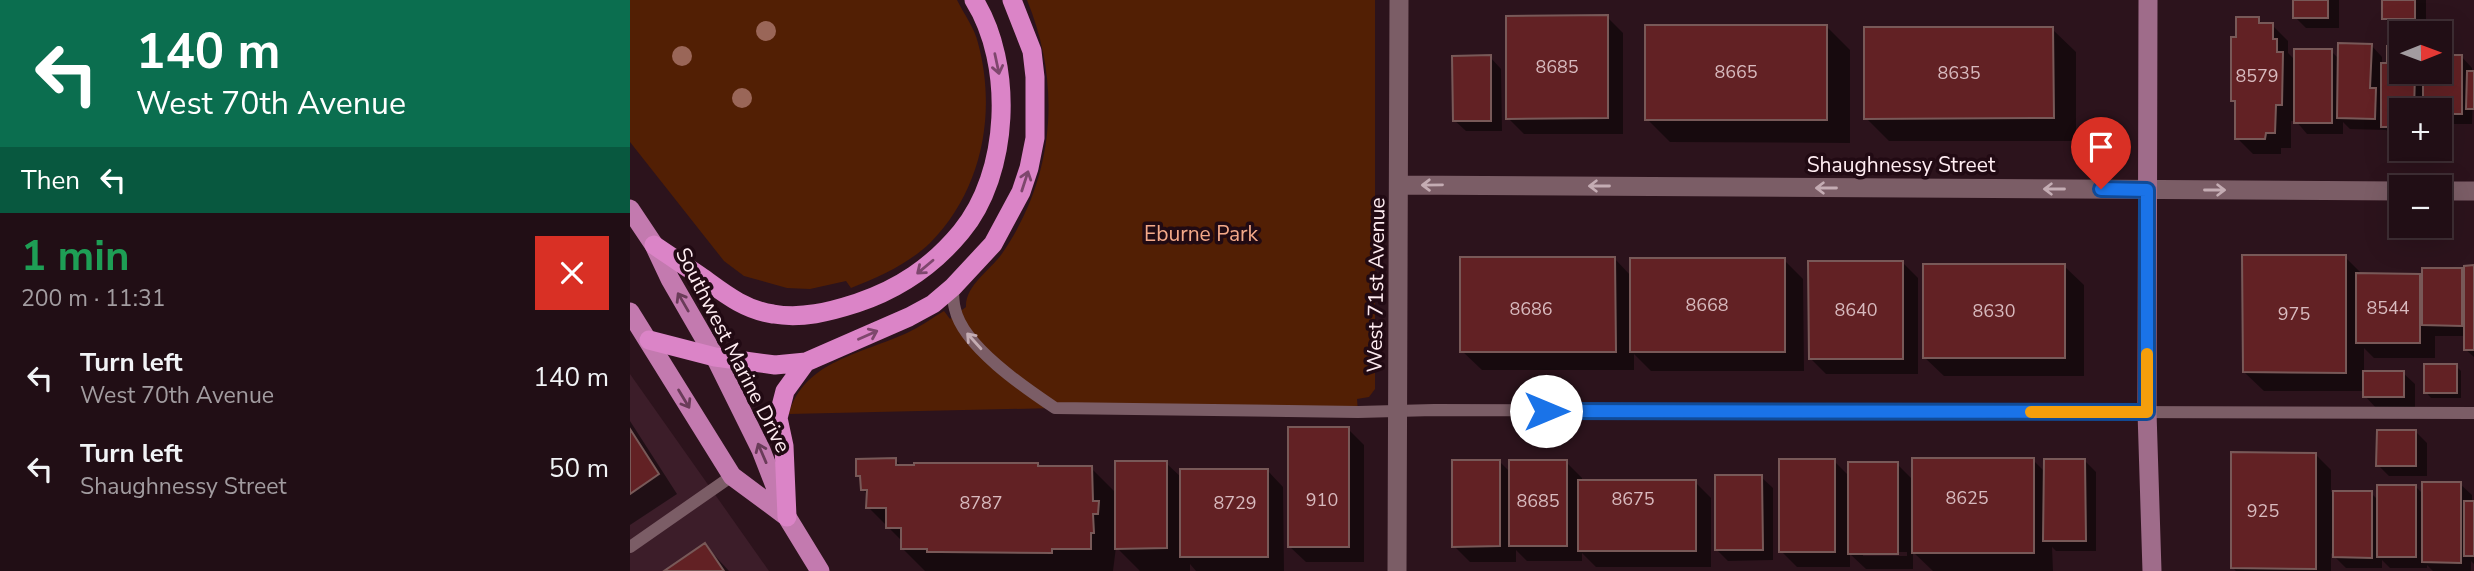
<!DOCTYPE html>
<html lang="en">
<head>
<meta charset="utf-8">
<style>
  body { margin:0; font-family:"Nunito Sans",sans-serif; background:#29171e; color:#f1f3f6; height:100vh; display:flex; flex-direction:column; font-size:26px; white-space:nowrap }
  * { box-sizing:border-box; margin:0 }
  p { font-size:23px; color:#a29ca0 }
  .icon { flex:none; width:38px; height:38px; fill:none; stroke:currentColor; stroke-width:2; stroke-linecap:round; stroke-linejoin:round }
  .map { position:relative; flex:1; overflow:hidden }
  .side { display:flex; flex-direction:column; background:#210e15; width:630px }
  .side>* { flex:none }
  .top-card { background:#0b6e4f; color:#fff; overflow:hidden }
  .needle { width:46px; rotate:89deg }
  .controls { position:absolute; left:1759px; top:21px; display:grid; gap:14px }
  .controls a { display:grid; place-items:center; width:63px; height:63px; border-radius:0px; background:#210e15; box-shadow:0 7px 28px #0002,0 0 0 2px #3e2e34; font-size:35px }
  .pin { position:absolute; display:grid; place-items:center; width:60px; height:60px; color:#fff; margin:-72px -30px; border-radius:50% 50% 50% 0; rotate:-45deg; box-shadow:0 0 7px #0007 }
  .pin .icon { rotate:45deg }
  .me { position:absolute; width:77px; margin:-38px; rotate:90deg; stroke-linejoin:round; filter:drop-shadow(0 0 5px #0008) }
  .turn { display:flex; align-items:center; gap:24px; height:147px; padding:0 21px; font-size:32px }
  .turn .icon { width:91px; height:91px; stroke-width:2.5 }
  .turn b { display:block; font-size:49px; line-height:60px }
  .then { display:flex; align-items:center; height:66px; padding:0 21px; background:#0003; gap:14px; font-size:26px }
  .round { display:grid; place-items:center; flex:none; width:74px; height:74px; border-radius:0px; background:#29171e }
  .head { display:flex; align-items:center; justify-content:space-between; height:119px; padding:0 21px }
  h1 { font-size:42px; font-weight:700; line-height:52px; color:#1e9e55 }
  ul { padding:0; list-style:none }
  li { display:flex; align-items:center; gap:21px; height:91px; padding:0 21px }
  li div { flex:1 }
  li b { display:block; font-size:26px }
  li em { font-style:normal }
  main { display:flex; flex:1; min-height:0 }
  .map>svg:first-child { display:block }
</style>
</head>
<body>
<main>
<section class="side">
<div class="top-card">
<div class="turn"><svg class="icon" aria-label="left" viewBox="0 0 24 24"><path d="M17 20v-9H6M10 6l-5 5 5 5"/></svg><div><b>140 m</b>West 70th Avenue</div></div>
<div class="then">Then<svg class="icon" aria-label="left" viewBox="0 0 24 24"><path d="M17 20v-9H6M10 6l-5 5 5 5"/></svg></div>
</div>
<div class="head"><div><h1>1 min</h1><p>200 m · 11:31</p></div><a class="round" style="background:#d93025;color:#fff"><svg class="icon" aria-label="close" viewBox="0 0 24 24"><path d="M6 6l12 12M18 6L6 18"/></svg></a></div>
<ul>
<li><svg class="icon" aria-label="left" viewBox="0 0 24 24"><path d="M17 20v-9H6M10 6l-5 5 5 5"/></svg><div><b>Turn left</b><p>West 70th Avenue</p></div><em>140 m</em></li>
<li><svg class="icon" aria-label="left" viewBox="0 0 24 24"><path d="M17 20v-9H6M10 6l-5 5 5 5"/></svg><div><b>Turn left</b><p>Shaughnessy Street</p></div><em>50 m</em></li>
</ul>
</section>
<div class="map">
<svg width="1844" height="571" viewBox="0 0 1844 571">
  <rect width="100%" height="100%" fill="#2c131c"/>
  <!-- built -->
  <path fill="#3c1d29" d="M0 374 139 571H0Z"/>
  <!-- green -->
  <path fill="#521f04" d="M0 0H327C334 14 345 29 348 43 367 113 352 191 300 243 278 264 249 277 221 288L216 281 180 289 157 288 114 276 94 261 0 142Z
    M397 0H745V389L739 397 727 399 728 412 425 408 159 414C173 361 234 353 277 333 290 327 302 318 314 311L320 319 336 307C335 286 360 270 371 255 425 178 432 85 397 0Z"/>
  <!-- shadow -->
  <path fill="#0007" fill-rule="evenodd" d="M1665 0H1709V28H1676L1665 17Z
    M1754 0H1796V29H1765L1754 18Z
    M977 17 993 33V134H894L878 118Z
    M1628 19 1634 25H1642L1658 41V53L1665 60 1701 51 1709 59 1741 45 1752 57V65H1759L1771 47V72H1810V56H1831L1842 68V73H1844L1842 124H1810V110H1771V137H1764L1756 130 1720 129 1713 122V134H1677L1666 121H1661V148H1651V154H1623L1607 138V105L1603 100 1608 39Z
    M1196 26 1220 50V143L1040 142 1017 119Z
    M1422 29 1446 52V141H1259L1236 118Z
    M860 57 871 69 872 131H836L824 120Z
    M1715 257 1733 275H1789L1794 280 1832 270 1836 274 1844 267V357L1835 349 1836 336H1805V358H1744L1734 348V373H1773L1785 384V408H1746L1735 396V391H1634L1614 372Z
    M985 259 1001 276 1154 260 1173 279 1174 371H1021L1004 354V370H852L832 351Z
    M1272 262 1288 278V374H1196L1180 358Z
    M1434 266 1454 285V376H1314L1294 357Z
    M1826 366 1831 371V398H1801L1796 392Z
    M0 421 47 494 0 525Z
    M718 429 734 445V562H676L660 547Z
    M1786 432 1797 443V476H1759L1748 465Z
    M1685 454 1701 470V492L1741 493 1748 500 1786 487 1794 495 1830 484 1842 495V502H1844V564L1841 561V571H1803L1797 565V568H1760L1752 560V568H1716L1701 553V571H1606L1603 568Z
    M266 460 272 467 408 464 411 468H461L487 494 536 463 552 478 638 471 653 487 654 571H566L560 564V571H510L486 547 483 571H295L272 548 273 542 238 507V495L232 489V480L228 475Z
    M1403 460 1415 472 1455 461 1466 472V551H1426L1422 547 1423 571H1303L1283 552V569H1236L1220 554V567H1167L1151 551 1204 461 1220 477 1267 464 1284 481ZM1233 552H1277V556H1233Z
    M870 462 881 473 936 462 952 478V482H1065L1081 498V567H966L952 553V561H897L886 550V562H840L824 546Z
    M1131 477 1143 488V560L1098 561 1086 549Z
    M75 545 99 571H37Z"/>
  <!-- building -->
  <path fill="#622124" stroke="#785958" stroke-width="2" d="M1663 0H1698V18H1663Z
    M1752 0H1785V19H1752Z
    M978 15V118L876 119V16Z
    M1606 17H1629V23H1643V39H1647V52H1653L1652 105H1646L1645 133H1636L1635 139H1605V101H1601V37H1606Z
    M1015 25H1197V120H1015Z
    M1234 27H1423L1424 118 1234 119Z
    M1708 43 1742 44 1740 88H1746L1745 119 1707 118Z
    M1771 45V72H1790V74L1785 75 1784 110H1771V127H1751V63H1757V46Z
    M1664 49H1702V123H1664Z
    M861 55V121H823L822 56Z
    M1810 55H1832V114H1810V110H1793V72H1810Z
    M1837 71H1844V109H1836Z
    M1612 255H1716V373L1613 372Z
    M830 257H985L986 352H830Z
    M1000 258H1155V352H1000Z
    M1178 261H1273V359H1179Z
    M1293 264H1435V358H1293Z
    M1844 265V350H1834V266Z
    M1792 268H1832V326L1792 325Z
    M1726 273 1790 274V343H1726Z
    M1794 364H1827V393H1794Z
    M1733 371H1774V397H1733Z
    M658 427H719V547H658Z
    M0 429 29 474 0 494Z
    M1747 430H1786V466H1746Z
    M1601 452 1686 453V569L1601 568Z
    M266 458V465H284V463H408V466H462L463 501H469L468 514H463L464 533H461V549H422V553L310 552H297V549H271V528H256V508H236L237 490H231L230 476H226V459Z
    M1282 458H1404V553H1282Z
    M1149 459H1205V552H1149Z
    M1414 459H1455L1456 541H1413Z
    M822 460H870V546L822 547Z
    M879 460H937V546H879Z
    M485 461H537V548L485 549Z
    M1218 462H1268V554H1218Z
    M550 469H638V557H550Z
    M1085 475H1132L1133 550H1085Z
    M948 480H1066V551H948Z
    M1792 482H1831V563L1792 562Z
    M1747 485H1786V557H1747Z
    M1703 491H1742V558L1703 557Z
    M1834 501H1844V556H1834Z
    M75 543 94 571H34Z"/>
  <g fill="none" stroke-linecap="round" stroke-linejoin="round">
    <!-- service -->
    <path stroke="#7b5d66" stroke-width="12" d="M323 287C323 294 323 302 325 309 333 346 395 388 425 408L728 412 804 410 1844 413
      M0 547 102 476"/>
    <!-- minor -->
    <path stroke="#7b5d66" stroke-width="19" d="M770 185 1771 191
      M1810 191H1844
      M767 571 769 0"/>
    <!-- secondary -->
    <path stroke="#9f6c8a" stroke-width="19" d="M1518 0 1517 412 1522 571"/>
    <!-- primary -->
    <path stroke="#c37aaf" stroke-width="19" d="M0 209 24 245 40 279 85 357 131 450 157 517 190 571
      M0 312 102 476 156 516"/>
    <!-- trunk -->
    <path stroke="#db84c7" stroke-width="19" d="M24 245C40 256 57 267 73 278 95 294 115 310 143 314 172 319 199 312 227 303 269 289 302 267 331 232 380 173 384 64 344 0
      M19 340 85 357 145 365 176 362 279 317 303 304 323 287 363 244 391 192 399 168 405 138V77L402 51 382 0
      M157 517 154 446 148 418 155 391 176 362"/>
  </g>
  <!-- trees -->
  <g fill="#9a6658">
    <circle cx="136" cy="31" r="10"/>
    <circle cx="52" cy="56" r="10"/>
    <circle cx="112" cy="98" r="10"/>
  </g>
  <!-- one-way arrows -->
  <defs><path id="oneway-shaft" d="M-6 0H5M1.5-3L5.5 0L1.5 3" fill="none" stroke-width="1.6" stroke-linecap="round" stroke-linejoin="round" transform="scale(1.75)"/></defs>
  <g stroke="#7e476d">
    <use href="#oneway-shaft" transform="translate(367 64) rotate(78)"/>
    <use href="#oneway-shaft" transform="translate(395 181) rotate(-72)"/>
    <use href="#oneway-shaft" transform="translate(295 267) rotate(140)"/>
    <use href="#oneway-shaft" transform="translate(238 335) rotate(-24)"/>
  </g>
  <g stroke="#c4acb3">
    <use href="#oneway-shaft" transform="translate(802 185) rotate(179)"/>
    <use href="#oneway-shaft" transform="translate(969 186) rotate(-180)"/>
    <use href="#oneway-shaft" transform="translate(1196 188) rotate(-180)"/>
    <use href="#oneway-shaft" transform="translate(1424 189) rotate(-180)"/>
    <use href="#oneway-shaft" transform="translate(1585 190)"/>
    <use href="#oneway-shaft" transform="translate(344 341) rotate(-132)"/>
  </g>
  <g stroke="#6a3c59">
    <use href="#oneway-shaft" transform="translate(53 302) rotate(-120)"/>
    <use href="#oneway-shaft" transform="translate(54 399) rotate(59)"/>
    <use href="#oneway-shaft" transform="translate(132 453) rotate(-113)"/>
  </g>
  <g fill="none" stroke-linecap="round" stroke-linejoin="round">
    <!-- route casing -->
    <g stroke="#114b97" stroke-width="18">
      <path id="route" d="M916 411 1517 412V190L1471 189"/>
    </g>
    <!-- route -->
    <use href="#route" stroke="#1a73e8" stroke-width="12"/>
    <!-- slow -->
    <path stroke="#f59e0b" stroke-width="12" d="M1401 412H1517V354"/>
  </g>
  <g text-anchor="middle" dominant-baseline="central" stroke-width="7" stroke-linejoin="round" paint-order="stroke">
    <!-- number labels -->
    <g font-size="18" fill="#d8babe">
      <text x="927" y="67">8685</text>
      <text x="1106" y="72">8665</text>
      <text x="1329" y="73">8635</text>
      <text x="1627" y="76">8579</text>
      <text x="1077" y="305">8668</text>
      <text x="1758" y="308">8544</text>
      <text x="901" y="309">8686</text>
      <text x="1226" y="310">8640</text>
      <text x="1364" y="311">8630</text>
      <text x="1664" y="314">975</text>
      <text x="1337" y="498">8625</text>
      <text x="1003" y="499">8675</text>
      <text x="692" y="500">910</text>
      <text x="908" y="501">8685</text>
      <text x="351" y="503">8787</text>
      <text x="605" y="503">8729</text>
      <text x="1633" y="511">925</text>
    </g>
    <!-- street labels -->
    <g font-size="21" fill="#ffedf2" stroke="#210a13">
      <text x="1271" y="165">Shaughnessy Street</text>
      <text transform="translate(746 285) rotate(-89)">West 71st Avenue</text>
      <text transform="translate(103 350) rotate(63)">Southwest Marine Drive</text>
    </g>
    <!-- park labels -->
    <g font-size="21" fill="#f4a989" stroke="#210a13">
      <text x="571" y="234">Eburne Park</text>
    </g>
  </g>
</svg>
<div class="controls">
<a><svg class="needle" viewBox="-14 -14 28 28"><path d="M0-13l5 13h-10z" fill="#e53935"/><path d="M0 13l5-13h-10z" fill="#a29ca0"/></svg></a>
<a>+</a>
<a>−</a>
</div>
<div class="pin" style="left:1471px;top:189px;background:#d93025"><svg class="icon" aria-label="arrive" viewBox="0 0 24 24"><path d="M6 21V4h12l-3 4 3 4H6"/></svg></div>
<svg class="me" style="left:916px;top:411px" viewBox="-20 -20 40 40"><circle r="19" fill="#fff"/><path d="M0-13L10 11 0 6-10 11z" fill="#1a73e8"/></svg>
</div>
</main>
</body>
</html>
